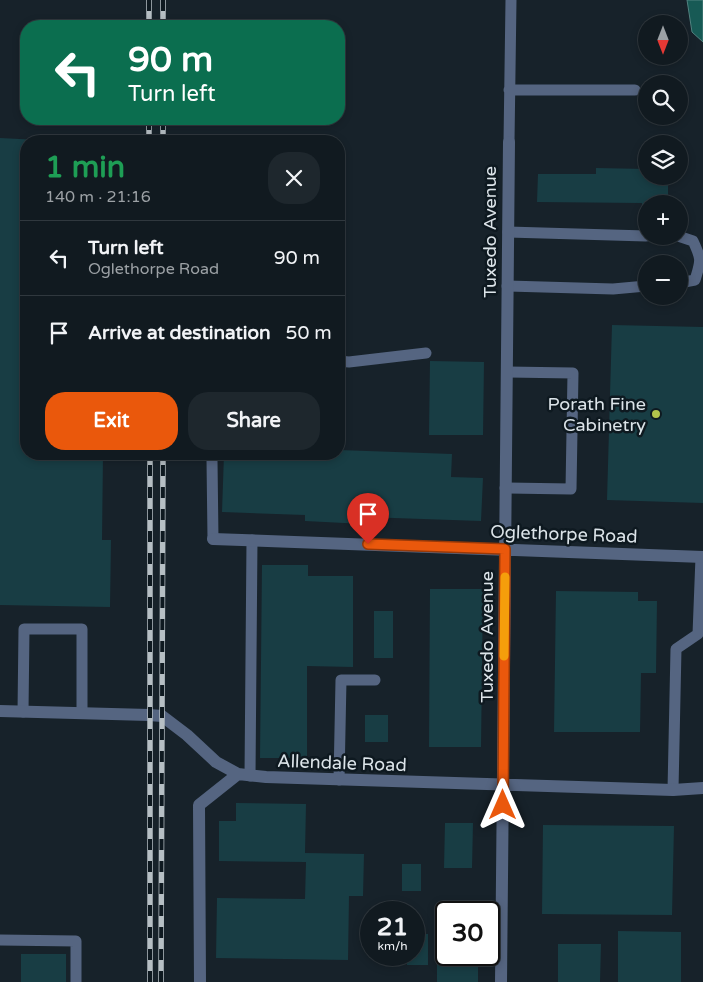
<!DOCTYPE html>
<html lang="en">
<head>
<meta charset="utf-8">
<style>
  body { margin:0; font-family:"Varela Round",sans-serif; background:#1e272d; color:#f1f3f6; height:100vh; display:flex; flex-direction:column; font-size:19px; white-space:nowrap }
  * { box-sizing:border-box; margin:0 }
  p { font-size:16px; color:#9ca1a5 }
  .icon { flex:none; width:28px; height:28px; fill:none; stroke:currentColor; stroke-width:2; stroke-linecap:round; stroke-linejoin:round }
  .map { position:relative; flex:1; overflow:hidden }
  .side { position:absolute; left:20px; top:135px; width:325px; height:325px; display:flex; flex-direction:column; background:#111a20; border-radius:20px; box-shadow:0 2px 8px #0003,0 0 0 1px #30383e }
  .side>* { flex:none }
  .banner { position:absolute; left:20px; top:20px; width:325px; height:105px; border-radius:20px; box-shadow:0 2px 8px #0003,0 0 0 1px #30383e; background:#0b6e4f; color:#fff; overflow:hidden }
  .needle { width:32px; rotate:180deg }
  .fabs { position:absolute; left:638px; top:15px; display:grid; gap:10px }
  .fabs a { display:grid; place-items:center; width:50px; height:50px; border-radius:50%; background:#111a20; box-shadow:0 2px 8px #0003,0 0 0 1px #30383e; font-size:25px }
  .speed { position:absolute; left:360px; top:901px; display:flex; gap:10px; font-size:25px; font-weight:700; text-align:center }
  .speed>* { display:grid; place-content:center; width:65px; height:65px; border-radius:50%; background:#111a20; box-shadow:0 2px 8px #0003,0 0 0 1px #30383e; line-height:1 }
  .speed small { font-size:12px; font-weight:400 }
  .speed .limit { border:2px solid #111; border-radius:8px; background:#fff; color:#111 }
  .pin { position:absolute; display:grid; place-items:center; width:42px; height:42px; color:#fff; margin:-51px -21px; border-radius:50% 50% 50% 0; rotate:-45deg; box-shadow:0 0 5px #0007 }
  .pin .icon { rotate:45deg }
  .me { position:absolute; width:55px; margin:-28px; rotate:0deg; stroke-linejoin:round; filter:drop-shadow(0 0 4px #0008) }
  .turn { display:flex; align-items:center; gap:18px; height:105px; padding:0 25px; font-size:22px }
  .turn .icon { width:65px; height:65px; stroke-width:2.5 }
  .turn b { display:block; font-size:35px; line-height:42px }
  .round { display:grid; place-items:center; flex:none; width:52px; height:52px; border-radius:20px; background:#1e272d }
  .summary { display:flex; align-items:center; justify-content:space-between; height:85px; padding:0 25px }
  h1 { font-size:30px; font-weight:800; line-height:38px; color:#1e9e55 }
  .action { display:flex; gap:10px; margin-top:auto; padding:10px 25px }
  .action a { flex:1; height:58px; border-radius:20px; background:#ea580c; color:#fff; font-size:20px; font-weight:800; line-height:58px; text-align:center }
  .action a+a { background:#1e272d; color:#f1f3f6 }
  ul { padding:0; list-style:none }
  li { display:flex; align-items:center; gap:15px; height:75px; padding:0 25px; border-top:1px solid #30383e }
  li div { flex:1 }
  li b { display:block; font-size:19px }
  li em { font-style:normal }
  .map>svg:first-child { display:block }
</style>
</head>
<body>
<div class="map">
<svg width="703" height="982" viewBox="0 0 703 982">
  <rect width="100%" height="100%" fill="#17222a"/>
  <!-- water -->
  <path fill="#175a55" stroke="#528381" d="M687 0H703V42L692 32Z"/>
  <!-- building -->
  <path fill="#183d44" d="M0 138 39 140V141H26V454H103L102 540H111L110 607 0 605Z
    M596 168 646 169V176H668V204H646V222H642V203L537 202 538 174H596Z
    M612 325 703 327V503L607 500Z
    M430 361 484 362 483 435H429Z
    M339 450 452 454 451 477 483 478 481 521 365 517 364 524 305 521V515L222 512 224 454H339Z
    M262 565H308V576H353V667L307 666V758H260Z
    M430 589H483L481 747H429Z
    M556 591 638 592V601H657L656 673H641L640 732H554Z
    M374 611H393V658H374Z
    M365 715H388V742H365Z
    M236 803 306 804 305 853 364 854 363 896H349L348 960 216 958 217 898 305 899 306 862 219 861V821H236Z
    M445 823H473L472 868H444Z
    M543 825 674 826 672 915 542 914Z
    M402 864H421V891H402Z
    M437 908H480V912H446V931H437Z
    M618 931 681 932V982H618Z
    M414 934H428V965H407V955H414Z
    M558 944H601L600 982H558Z
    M437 947H446V955H478V982H437Z
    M21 954H66V982H21Z"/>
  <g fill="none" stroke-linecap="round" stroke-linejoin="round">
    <!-- lane -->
    <path stroke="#556581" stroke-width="11" d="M509 90H635
      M509 142 511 0
      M508 232 646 236
      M670 236H678L693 241C702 260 701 260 695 280L679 283
      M507 286 613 289 646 286
      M339 361 349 362 426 353
      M211 454 212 460 213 539
      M505 488 571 489 573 373 507 372
      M23 712 24 629H82V713
      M250 776 252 540
      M339 780 341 680H375
      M673 790 676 649 698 634 701 557
      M0 940 76 941V982"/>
    <!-- street -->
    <path stroke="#556581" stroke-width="12" d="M213 539 703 557
      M0 711 149 715 162 716 187 735 216 762 238 774 266 777 673 790 703 788
      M200 982 199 805 238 774
      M501 982 509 142"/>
    <!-- rail casing -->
    <g stroke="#b6bfc4" stroke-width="5.5">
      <path id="rail" d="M149 0V26
        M163 0V26
        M149 119V141
        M163 119V141
        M150 982V454
        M161 982 163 454"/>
    </g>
    <!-- rail -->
    <use href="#rail" stroke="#0e1920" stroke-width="4" stroke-dasharray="11" stroke-linecap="butt"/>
  </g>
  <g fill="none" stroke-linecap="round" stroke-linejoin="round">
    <!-- route casing -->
    <g stroke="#983908" stroke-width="12">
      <path id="route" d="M368 544 505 549 503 805"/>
    </g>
    <!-- route -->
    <use href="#route" stroke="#ea580c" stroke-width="9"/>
    <!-- slow -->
    <path stroke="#f59e0b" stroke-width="9" d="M504 656 505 577"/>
  </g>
  <!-- markers -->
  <circle fill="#b2c34b" stroke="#0e1920" stroke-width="2" cx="656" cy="414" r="5"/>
  <g text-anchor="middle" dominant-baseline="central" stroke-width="5" stroke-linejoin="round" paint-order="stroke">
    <!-- street labels -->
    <g font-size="18" fill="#dce4e9" stroke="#0e1920">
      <text transform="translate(490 232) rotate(-90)">Tuxedo Avenue</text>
      <text transform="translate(564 534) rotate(2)">Oglethorpe Road</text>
      <text transform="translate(487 637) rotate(-90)">Tuxedo Avenue</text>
      <text transform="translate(342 763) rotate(2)">Allendale Road</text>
    </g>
    <!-- poi labels -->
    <g font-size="18" fill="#dce4e9" stroke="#0e1920" text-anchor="end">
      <text x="646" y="404">Porath Fine<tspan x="646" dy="21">Cabinetry</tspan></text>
    </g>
  </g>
</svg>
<div class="fabs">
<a><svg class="needle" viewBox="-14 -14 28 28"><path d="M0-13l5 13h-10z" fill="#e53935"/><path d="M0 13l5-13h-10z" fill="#9ca1a5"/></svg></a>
<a><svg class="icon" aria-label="search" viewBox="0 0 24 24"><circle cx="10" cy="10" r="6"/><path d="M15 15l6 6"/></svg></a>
<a><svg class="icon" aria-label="layers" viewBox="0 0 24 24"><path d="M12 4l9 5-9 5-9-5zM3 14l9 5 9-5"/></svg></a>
<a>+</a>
<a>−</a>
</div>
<div class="speed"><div>21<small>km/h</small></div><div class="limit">30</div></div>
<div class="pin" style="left:368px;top:544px;background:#d93025"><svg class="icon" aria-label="arrive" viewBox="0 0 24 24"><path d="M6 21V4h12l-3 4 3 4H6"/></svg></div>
<svg class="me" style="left:503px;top:805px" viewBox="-20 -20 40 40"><path d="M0-17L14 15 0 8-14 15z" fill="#ea580c" stroke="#fff" stroke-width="4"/></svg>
<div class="banner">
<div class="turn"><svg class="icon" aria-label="left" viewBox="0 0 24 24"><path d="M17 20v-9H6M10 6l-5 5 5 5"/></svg><div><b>90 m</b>Turn left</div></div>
</div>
<section class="side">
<div class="summary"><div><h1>1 min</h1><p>140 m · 21:16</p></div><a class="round"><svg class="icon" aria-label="close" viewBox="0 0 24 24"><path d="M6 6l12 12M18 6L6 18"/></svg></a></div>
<ul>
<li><svg class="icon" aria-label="left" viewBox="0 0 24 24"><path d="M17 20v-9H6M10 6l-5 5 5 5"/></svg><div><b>Turn left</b><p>Oglethorpe Road</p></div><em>90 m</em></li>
<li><svg class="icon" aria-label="arrive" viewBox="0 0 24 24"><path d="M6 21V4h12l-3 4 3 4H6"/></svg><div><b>Arrive at destination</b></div><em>50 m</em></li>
</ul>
<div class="action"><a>Exit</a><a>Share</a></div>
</section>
</div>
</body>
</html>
